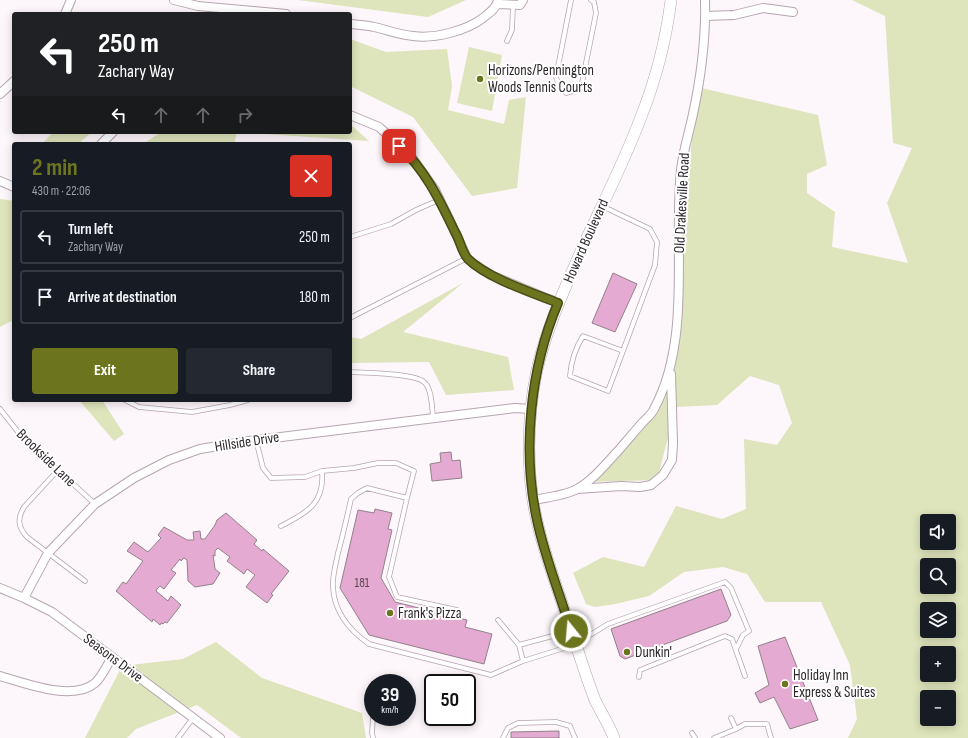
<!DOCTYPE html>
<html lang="en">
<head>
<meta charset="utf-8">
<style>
  body { margin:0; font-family:"Sofia Sans Condensed",sans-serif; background:#242831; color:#f1f3f6; height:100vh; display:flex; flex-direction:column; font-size:15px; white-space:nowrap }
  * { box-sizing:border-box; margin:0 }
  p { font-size:13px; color:#9ea1a6 }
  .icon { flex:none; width:22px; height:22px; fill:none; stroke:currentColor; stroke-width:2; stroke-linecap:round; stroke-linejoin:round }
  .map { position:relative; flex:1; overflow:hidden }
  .drawer { position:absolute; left:12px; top:142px; width:340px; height:260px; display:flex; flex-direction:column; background:#171b24; border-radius:4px; box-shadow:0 2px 10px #0003 }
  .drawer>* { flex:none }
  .top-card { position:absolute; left:12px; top:12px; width:340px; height:122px; border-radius:4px; box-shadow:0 2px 10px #0003; background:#202124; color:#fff; overflow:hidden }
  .controls { position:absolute; left:920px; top:514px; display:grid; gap:8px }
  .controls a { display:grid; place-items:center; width:36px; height:36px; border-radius:4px; background:#171b24; box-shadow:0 2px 10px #0003; font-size:20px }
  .speed { position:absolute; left:364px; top:674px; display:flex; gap:8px; font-size:20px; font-weight:700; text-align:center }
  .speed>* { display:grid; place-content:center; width:52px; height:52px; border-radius:50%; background:#171b24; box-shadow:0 2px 10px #0003; line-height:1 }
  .speed small { font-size:10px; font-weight:400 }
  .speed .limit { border:2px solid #111; border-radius:6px; background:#fff; color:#111 }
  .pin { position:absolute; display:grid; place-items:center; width:34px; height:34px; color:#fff; margin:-17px; border-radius:8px; box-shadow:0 2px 6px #0006 }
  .me { position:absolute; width:44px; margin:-22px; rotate:343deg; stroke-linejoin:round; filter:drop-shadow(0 0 3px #0008) }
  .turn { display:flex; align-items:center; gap:14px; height:84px; padding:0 20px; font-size:18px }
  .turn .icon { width:52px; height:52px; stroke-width:2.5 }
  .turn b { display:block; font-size:28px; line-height:34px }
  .lanes { display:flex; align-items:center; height:38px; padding:0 20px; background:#0003; justify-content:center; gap:20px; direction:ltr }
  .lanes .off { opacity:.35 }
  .round { display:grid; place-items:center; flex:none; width:42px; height:42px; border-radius:4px; background:#242831 }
  .head { display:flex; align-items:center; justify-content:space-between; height:68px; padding:0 20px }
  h1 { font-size:24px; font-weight:700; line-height:30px; color:#6c751e }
  .primary-button { display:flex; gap:8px; margin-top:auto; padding:8px 20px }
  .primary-button a { flex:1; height:46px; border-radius:4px; background:#6c751e; color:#fff; font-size:16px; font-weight:700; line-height:46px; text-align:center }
  .primary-button a+a { background:#242831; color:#f1f3f6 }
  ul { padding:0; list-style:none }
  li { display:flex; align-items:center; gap:12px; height:54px; margin:0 8px 6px; padding:0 12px; border:2px solid #363941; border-radius:4px }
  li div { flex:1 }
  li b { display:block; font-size:15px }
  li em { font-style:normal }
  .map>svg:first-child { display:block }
</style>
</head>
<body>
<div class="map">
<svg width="968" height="738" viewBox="0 0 968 738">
  <rect width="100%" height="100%" fill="#fdf6fa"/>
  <!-- green -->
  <path fill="#dee4bb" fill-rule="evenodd" d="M298 0H466L428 17Z
    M852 0H968V738H848L857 719 850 665 821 602H765L747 574 723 567 684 572 649 596 615 604 595 607 586 604 573 573 603 557 644 567 676 506 722 519 746 509 744 439 777 445 792 423 779 385 750 376 717 405 676 407 657 480 581 482 650 415 669 373 697 87 818 115 827 165 807 174V193L835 212 832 247 908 263 887 203 912 148 893 143 885 16ZM927 521H949V543H927ZM927 565H949V587H927ZM927 609H949V631H927ZM927 653H949V675H927ZM927 697H949V719H927Z
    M350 39 386 52 447 49 452 86 448 110 504 124 509 100 526 97 517 188 472 196 413 117 350 86Z
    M469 47 502 55 492 111 457 103Z
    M350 124 369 141 237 132H350Z
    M53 132H92L78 144H42Z
    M161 132H237L234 144H143Z
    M0 199 14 201V324L11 321 0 327Z
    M463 283 403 332 508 357 514 390 446 395 429 362 350 363V337L361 339Z
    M79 400H102L124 434 114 441Z
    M216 642 262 678 362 713 366 738H241L197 705 136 729 127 738H85L122 666 183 659Z"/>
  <!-- building -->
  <path fill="#e5aad1" stroke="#92818b" d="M613 273 637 284 615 332 592 323Z
    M451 452 452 461 460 460 462 478 432 481 430 464 441 462 440 453Z
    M375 509 392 513 388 529 392 530 381 578 395 602 467 620 465 627 492 634 484 664 369 635 340 588 358 510 374 513Z
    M226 513 257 540 254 544 262 551 263 549 289 571 271 594 273 595 267 603 246 587 255 575 247 569 244 574 227 561 230 557 218 548 215 551V556L213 555 215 569 220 573 213 584 195 587 188 581 187 560 184 558 181 561 180 559 171 570 176 573 164 589 160 586 157 589 156 591 168 601 171 596 181 605 167 623 165 622 163 624 161 623 160 625 153 619 152 622 116 591 123 582 126 584 143 561 127 551 134 542 148 552 161 538 158 535 164 527 187 540H194L193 532 200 531 201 539H205L215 525 217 520Z
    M721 589 731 615 727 621 625 659 620 656 611 629Z
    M785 637 818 720 790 729 774 697 760 703 755 693 769 685 758 646Z
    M559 731V738H511V732Z"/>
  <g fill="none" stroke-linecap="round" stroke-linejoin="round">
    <!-- service casing -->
    <g stroke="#b6a5b0" stroke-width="5.5">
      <path id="service" d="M571 0 556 77 559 86 566 93 576 90 582 83 596 13 594 2 591 0
        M507 41 512 30 513 5
        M602 206 650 229 657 242 655 265 608 391 570 376C571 362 576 347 583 336L623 351
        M350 237 391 224 416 210 439 200
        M350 318 467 258
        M350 372C365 373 414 373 424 382 432 388 432 408 433 417
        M125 400 139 407 192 412 230 405 248 400
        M0 409 22 437 95 504
        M256 440 263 468 271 478 305 477 322 471 354 468 378 463H396L414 471 407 498 389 577 397 597 457 610
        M58 470 24 507C17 519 18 527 27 537L85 581
        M407 498 367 488 358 493 351 499C347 517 343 535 338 553 336 564 332 576 333 587 334 612 349 630 369 644L491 675 523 661 519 645 498 620
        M281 526C307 513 325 503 322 471
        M574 637 590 635 608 624 725 582 731 588 749 631 743 635 736 649
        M519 645 571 631
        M523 661 574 645
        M639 677 640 670 725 636 732 639 745 676
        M385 683V682
        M373 717 372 733 373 738
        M736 729 745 724H767L771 738
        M692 733 695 738
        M178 738 193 718
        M503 738 508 728 518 723 556 722 570 726 575 738
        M714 738 736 729 731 718"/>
    </g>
    <!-- minor casing -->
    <g stroke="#b6a5b0" stroke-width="10">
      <path id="minor" d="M174 0 198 6 286 14
        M497 4 520 5 523 0
        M65 14 71 0
        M705 16 734 15 763 8 793 12
        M350 24C358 25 366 25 374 27 387 30 400 35 413 36 434 39 466 31 483 18 489 13 497 8 498 0
        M0 94 14 81
        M350 115 379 127 410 155 435 190 457 236 467 258 474 264 491 275 558 303
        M101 144 113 132
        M0 181 14 187
        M577 489 621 486 640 487 651 485 663 475 672 460 673 443 671 374
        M533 500C545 498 567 495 577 489 593 480 605 465 617 452 626 442 634 432 643 422 647 418 652 414 654 409 692 339 673 246 681 170 683 151 689 133 693 114 701 77 706 38 705 0
        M0 588 24 598 52 612 220 738
        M24 598 48 553 95 504 134 478 169 460 200 449 249 441 515 408 531 409
        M0 676C24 683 73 702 95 683 102 677 107 665 112 657"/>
    </g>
    <!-- secondary casing -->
    <g stroke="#b6a5b0" stroke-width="12">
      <path id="secondary" d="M614 738C609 724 601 713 595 700 584 672 576 643 566 615 556 584 544 553 537 521 526 475 527 416 537 370 547 325 567 284 585 242 604 201 625 160 641 117 656 79 666 40 671 0"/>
    </g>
    <!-- service -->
    <use href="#service" stroke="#fff" stroke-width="4"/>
    <!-- minor -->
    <use href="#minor" stroke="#fff" stroke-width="8"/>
    <!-- secondary -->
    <use href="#secondary" stroke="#fff" stroke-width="11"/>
  </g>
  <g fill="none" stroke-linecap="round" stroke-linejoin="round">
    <!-- route casing -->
    <g stroke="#464c14" stroke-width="10">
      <path id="route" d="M399 146C425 169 440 201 455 232 460 240 462 253 468 259 487 278 533 293 558 303 530 369 522 450 537 520 545 558 560 594 571 631"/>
    </g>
    <!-- route -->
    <use href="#route" stroke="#6c751e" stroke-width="7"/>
  </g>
  <!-- markers -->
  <g fill="#6c751e" stroke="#fff" stroke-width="1.5">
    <circle cx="480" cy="79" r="4"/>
    <circle cx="390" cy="613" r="4"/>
    <circle cx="627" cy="652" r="4"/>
    <circle cx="785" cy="684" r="4"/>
  </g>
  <g text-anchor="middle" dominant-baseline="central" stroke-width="4" stroke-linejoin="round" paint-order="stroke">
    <!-- number labels -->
    <g font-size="13" fill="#5c4855">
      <text x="362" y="583">181</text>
    </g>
    <!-- poi labels -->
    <g font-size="15" fill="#2e272c" stroke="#fff" text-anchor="start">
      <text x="488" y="70">Horizons/Pennington<tspan x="488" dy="17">Woods Tennis Courts</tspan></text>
      <text x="398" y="613">Frank's Pizza</text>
      <text x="635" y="652">Dunkin'</text>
      <text x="793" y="675">Holiday Inn<tspan x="793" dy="17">Express &amp; Suites</tspan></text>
    </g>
    <!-- street labels -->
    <g font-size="15" fill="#2e272c" stroke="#fff">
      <text transform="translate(682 203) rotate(-87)">Old Drakesville Road</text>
      <text transform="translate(586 241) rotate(-66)">Howard Boulevard</text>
      <text transform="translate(247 442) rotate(-9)">Hillside Drive</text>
      <text transform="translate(46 458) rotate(44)">Brookside Lane</text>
      <text transform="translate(113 658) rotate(37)">Seasons Drive</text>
    </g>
  </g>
</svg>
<div class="controls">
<a><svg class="icon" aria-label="sound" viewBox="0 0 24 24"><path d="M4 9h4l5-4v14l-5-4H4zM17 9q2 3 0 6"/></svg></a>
<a><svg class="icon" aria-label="search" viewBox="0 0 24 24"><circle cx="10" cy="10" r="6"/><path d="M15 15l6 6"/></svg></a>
<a><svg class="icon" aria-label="layers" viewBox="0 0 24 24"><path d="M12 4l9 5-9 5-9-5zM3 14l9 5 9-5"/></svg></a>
<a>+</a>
<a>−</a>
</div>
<div class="speed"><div>39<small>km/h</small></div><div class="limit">50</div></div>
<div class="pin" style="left:399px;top:146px;background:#d93025"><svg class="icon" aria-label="arrive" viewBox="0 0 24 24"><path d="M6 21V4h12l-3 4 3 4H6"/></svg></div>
<svg class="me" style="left:571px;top:631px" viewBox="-20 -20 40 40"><circle r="17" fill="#6c751e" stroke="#fff" stroke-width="3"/><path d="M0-11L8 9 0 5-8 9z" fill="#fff"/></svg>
<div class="top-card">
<div class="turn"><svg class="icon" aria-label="left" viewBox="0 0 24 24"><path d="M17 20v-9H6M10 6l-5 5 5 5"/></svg><div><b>250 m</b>Zachary Way</div></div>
<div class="lanes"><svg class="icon" aria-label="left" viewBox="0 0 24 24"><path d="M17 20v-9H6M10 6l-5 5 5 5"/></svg><svg class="icon off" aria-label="ahead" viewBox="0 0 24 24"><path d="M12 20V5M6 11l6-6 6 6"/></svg><svg class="icon off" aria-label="ahead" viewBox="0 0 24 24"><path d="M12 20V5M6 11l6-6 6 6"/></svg><svg class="icon off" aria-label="right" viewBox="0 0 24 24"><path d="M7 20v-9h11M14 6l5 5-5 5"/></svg></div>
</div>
<section class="drawer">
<div class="head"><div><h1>2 min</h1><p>430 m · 22:06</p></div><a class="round" style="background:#d93025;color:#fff"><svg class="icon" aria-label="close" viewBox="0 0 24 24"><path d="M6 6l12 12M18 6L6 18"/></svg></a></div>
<ul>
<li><svg class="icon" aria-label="left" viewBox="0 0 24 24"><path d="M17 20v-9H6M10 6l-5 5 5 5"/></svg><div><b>Turn left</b><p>Zachary Way</p></div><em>250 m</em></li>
<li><svg class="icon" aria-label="arrive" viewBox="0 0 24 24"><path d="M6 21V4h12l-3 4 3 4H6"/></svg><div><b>Arrive at destination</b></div><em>180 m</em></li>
</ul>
<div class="primary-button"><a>Exit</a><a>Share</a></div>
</section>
</div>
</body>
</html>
